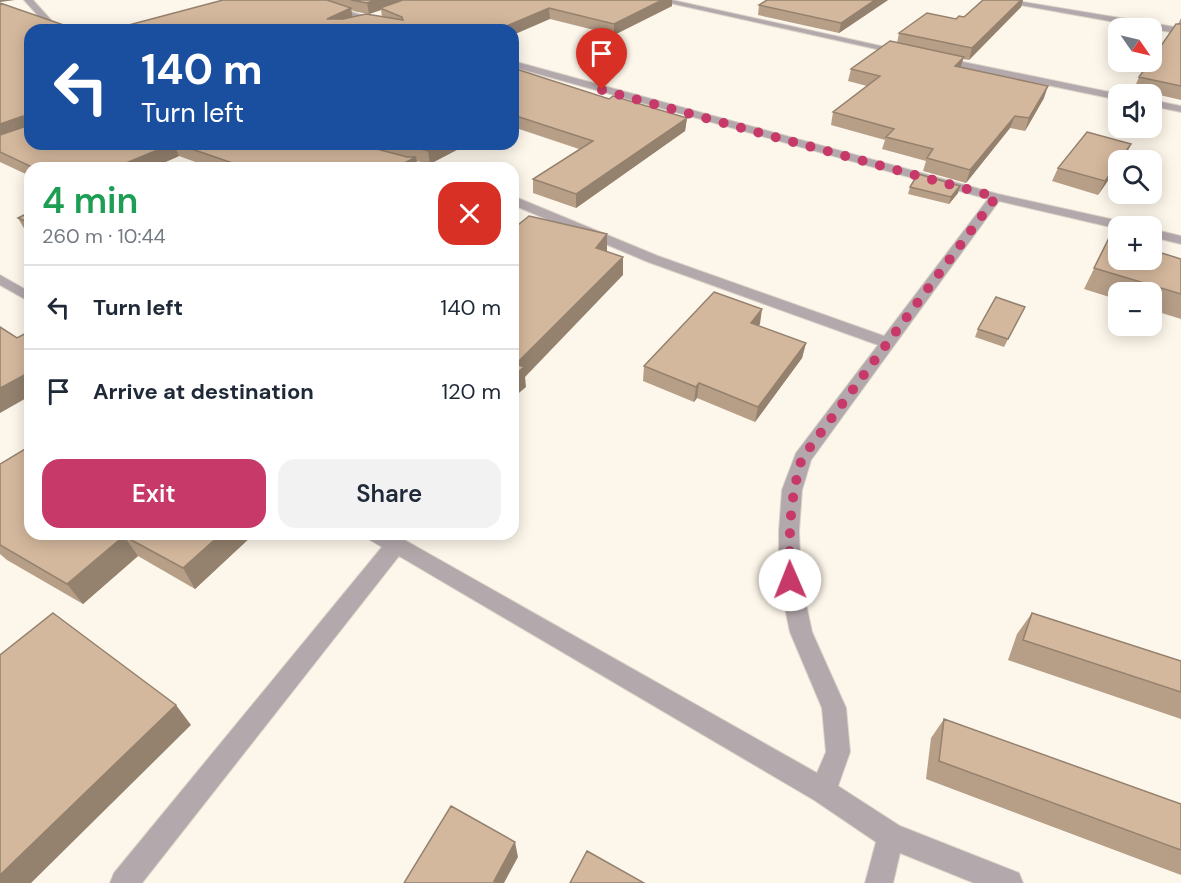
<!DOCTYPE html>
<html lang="en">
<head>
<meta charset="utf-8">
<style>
  body { margin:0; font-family:"DM Sans",sans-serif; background:#f2f2f3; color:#1f2937; height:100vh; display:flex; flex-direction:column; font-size:22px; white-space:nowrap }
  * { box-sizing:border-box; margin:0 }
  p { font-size:20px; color:#747a83 }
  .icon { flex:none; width:33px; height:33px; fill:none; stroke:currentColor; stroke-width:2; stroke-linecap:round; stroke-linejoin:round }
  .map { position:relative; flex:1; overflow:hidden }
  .drawer { position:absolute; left:24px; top:162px; width:495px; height:378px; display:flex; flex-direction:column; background:#fff; border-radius:18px; box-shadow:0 3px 15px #0003 }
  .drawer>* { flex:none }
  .banner { position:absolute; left:24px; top:24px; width:495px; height:126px; border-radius:18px; box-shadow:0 3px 15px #0003; background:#1a4fa0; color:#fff; overflow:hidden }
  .needle { width:39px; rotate:124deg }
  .fabs { position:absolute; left:1108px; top:18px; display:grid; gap:12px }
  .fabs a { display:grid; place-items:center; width:54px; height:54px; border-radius:12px; background:#fff; box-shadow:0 3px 15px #0003; font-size:30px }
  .pin { position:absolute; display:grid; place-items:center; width:51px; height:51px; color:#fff; margin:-62px -26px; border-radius:50% 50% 50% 0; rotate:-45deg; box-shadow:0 0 6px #0007 }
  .pin .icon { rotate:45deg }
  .me { position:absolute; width:66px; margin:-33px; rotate:359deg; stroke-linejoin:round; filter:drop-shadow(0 0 4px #0008) }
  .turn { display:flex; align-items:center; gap:21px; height:126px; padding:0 18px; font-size:27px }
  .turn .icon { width:78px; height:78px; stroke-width:2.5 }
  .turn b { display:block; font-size:42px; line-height:51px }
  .round { display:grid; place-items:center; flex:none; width:63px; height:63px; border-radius:18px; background:#f2f2f3 }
  .summary { display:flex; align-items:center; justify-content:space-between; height:102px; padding:0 18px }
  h1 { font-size:36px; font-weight:600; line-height:45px; color:#1e9e55 }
  .primary-button { display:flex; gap:12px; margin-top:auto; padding:12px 18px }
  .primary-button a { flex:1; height:69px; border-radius:18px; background:#c63969; color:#fff; font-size:24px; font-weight:600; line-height:69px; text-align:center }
  .primary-button a+a { background:#f2f2f3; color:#1f2937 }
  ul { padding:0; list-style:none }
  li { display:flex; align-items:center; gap:18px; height:84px; padding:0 18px; border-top:2px solid #e0e1e3 }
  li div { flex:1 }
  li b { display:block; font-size:22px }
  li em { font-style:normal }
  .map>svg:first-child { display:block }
</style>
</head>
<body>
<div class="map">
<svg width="1181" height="883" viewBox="0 0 1181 883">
  <rect width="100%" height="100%" fill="#fdf6ea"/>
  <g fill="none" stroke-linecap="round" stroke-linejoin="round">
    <!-- minor casing -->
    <g stroke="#dad4c8" stroke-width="2">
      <path id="minor" d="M24 0H33L60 30H51Z
        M306 0H318L403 30H390Z
        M656 0H672L908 52 903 55Z
        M992 0H1011L1181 28V34Z
        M939 57 1119 94H1121H1119V100L936 62V58Z
        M513 61 998 194 1124 222 1131 226H1119V229L999 201 811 460 802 490 799 531 801 580 812 632 846 708 850 752 838 786 900 826 1019 873 1023 883H974L900 853 893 883H865L876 842 814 800 399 556 142 883H110L114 873 382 547 370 540 367 534H394L817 773 826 752 822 708 790 632 779 580V531L782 490 796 453 878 345 648 262 513 205V196L658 256 884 336 988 199 513 67Z
        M1152 100 1181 106V112L1152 106Z
        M394 156 428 165 430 168H410L390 162 388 160Z
        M1152 229 1181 236V244L1152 237Z
        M0 275 30 292V302L0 285Z"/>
    </g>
    <!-- minor -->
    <use href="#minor" fill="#b3a8ab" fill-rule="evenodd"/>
  </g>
  <!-- wall -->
  <path fill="#b69e87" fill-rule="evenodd" d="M223 0H672V6L614 35 550 19 110 30ZM351 10 357 12 369 14 381 10 382 17H352Z
    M888 0 839 33 758 15 759 5Z
    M983 0H1023L1021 7 969 60 963 59 961 67 1044 98 1025 131 1010 128 966 183 923 171 926 161 882 149 885 140 831 125 833 112 867 86 848 81 851 69 897 43 899 33 964 17Z
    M0 3 78 30 30 144H468L430 164 417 161 418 168H212L179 156 152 168H30V176L0 162Z
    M1181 18V100L1134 89 1139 77 1178 24Z
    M513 68 609 99 687 118 685 131 576 208 533 193V179L579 149 513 127Z
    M1131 144 1125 157 1119 160V165L1098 195 1052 181 1058 168Z
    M910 187 958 193 949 204 908 194Z
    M30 212V234L26 232 18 218Z
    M1109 238 1181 259V319L1152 310V292H1119V300L1084 289Z
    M1021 314 1004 347 975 337 978 329Z
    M760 324 758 326 806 343 802 358 755 422 697 398 694 402 643 381 644 366Z
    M0 464 30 534H254L195 589 138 556 83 604 7 560 0 554Z
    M1032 613 1181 661V719L1008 660 1017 634Z
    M944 719 1181 804V875L926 779 931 738Z"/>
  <!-- shaded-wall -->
  <path fill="#94816e" d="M0 0H15L0 2Z
    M376 0H412L380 8 381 10 369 14 367 3Z
    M662 0H672V6L614 35V24Z
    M875 0H888L839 33 841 23Z
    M1021 0H1023L1021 7 969 60 972 48Z
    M351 8 353 19H327Z
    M549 8 550 19 513 35V30H497Z
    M964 57 960 68 955 66Z
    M1048 86 1044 98 1025 131 1029 118Z
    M23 116 29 129 0 139V124Z
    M1015 116 1010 128 966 183 970 170Z
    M687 118 685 131 576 208V194Z
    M172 144H174L179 156 152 168H114Z
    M441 144H468L430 164 428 151Z
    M1131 144 1122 160H1119Z
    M416 157 418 168H395Z
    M1119 161V165L1098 195 1105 181Z
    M960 186 958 193 949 204 951 197Z
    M607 234V253L596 248Z
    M623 257V275L525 377 526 387 513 398V377L516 364Z
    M762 309 760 324 748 338 751 323Z
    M806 343 802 358 755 422 758 407Z
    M30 372V396L0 413V388Z
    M699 383 697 398 694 402 696 387Z
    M221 534H254L195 589 183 568Z
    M124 536 138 556 83 604 67 584Z
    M176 705 191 725 31 883H0V875Z
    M515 842 518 857 504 883H494V881Z"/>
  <!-- building -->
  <path fill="#d4b89d" stroke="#94816e" stroke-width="1.5" d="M223 0H327L351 8 327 19H343L366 14 403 20 402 17 380 8 403 0H662L614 24 549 8 497 30H110Z
    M351 0H376L367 3Z
    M767 0H875L841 23 759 5Z
    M983 0H1021L972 48 899 33 927 13 956 19 959 16 964 17Z
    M0 3 78 30H30V144H172L114 168H34L0 152V135L24 127 26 118 23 116 0 124Z
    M1176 24H1181V86L1139 77 1150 62H1152V59Z
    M890 41 964 57 955 66 1048 86 1029 118 1015 116 970 170 927 158 933 149 886 137 894 129 833 112 880 76 851 69Z
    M513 68 609 99 613 96 687 118 576 194 533 179 593 141 513 115Z
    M1087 132 1131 144 1105 181 1058 168Z
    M177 144H358L407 157H416L395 168H247Z
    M402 144H441L428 151Z
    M918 174 960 186 951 197 910 187Z
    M30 212V223L18 218Z
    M529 216 607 234 596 248 623 257 516 364 524 367 513 377V229Z
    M1109 238 1119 241V260H1152V250L1181 259V294L1094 268Z
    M714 292 762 309 751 323 806 343 758 407 699 383 696 387 644 366Z
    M996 297 1025 307 1008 339 978 329Z
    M0 327 17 338 30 331V372L0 388Z
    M30 446V534H221L183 568 124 536 67 584 0 545V464Z
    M53 613 176 705 0 875V655Z
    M1032 613 1181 661V692L1023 640Z
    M944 719 1181 804V850L939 761Z
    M451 806 515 842 494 881 497 883H404Z
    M587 851 644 883H570Z"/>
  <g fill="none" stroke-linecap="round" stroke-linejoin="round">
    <!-- route -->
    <path stroke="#c63969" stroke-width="10" stroke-dasharray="0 18" d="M602 90 996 197 802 458C789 502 789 534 790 580"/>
  </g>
</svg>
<div class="fabs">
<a><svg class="needle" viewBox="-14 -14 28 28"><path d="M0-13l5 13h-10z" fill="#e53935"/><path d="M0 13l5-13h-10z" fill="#747a83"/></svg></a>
<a><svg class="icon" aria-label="sound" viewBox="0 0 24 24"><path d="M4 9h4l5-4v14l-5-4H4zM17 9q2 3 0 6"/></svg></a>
<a><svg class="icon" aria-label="search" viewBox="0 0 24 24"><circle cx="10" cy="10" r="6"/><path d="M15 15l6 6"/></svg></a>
<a>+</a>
<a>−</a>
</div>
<div class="pin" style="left:602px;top:90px;background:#d93025"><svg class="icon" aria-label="arrive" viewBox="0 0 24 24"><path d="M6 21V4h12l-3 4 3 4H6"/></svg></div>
<svg class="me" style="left:790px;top:580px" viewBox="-20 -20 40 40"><circle r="19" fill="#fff"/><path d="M0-13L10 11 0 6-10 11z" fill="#c63969"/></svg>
<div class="banner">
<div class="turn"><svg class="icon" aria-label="left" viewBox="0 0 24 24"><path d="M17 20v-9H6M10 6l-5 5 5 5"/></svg><div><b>140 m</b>Turn left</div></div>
</div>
<section class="drawer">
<div class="summary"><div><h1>4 min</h1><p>260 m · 10:44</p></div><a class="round" style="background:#d93025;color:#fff"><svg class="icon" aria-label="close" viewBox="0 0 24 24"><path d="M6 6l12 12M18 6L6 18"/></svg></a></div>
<ul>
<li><svg class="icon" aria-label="left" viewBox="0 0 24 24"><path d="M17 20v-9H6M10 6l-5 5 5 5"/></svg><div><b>Turn left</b></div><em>140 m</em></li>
<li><svg class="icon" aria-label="arrive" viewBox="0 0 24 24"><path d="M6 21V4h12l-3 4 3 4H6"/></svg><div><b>Arrive at destination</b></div><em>120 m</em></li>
</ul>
<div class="primary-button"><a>Exit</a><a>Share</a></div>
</section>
</div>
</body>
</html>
